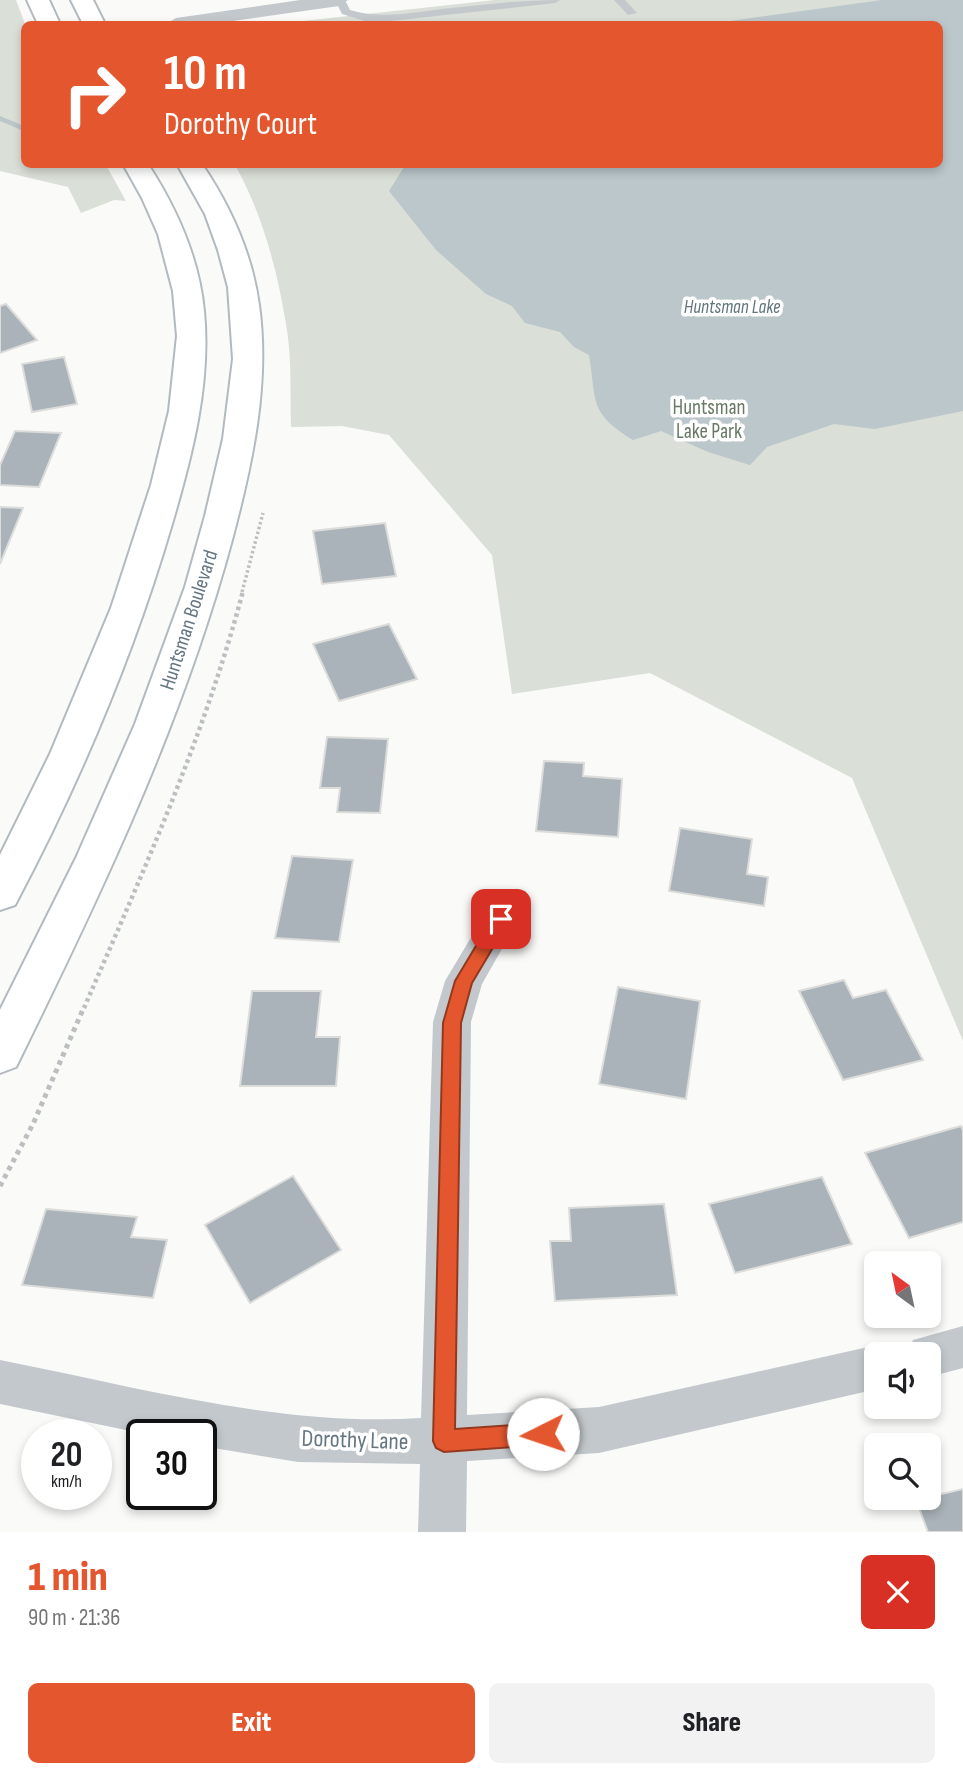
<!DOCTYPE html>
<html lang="en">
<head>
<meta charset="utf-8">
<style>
  body { margin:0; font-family:"Sofia Sans Condensed",sans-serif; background:#f2f2f2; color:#202124; height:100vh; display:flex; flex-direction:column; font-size:26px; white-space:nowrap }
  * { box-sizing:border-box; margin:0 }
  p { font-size:23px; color:#757577 }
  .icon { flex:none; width:38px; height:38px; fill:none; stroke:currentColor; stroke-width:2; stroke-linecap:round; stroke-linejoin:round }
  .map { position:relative; height:1532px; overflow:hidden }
  .panel { display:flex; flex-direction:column; background:#fff; flex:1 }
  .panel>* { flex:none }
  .banner { position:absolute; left:21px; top:21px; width:922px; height:147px; border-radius:10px; box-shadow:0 4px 10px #0003; background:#e4572e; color:#fff; overflow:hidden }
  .needle { width:46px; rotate:327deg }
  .fabs { position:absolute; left:864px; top:1251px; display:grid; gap:14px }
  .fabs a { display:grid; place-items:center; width:77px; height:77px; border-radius:10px; background:#fff; box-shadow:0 4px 10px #0003; font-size:35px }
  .speed { position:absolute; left:21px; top:1419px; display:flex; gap:14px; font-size:35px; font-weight:700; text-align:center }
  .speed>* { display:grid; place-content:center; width:91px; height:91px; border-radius:50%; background:#fff; box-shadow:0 4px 10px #0003; line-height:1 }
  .speed small { font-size:18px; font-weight:400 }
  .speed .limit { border:4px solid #111; border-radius:10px; background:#fff; color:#111 }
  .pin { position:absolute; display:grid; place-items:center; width:60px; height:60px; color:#fff; margin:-30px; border-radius:14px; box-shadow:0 4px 10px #0006 }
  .me { position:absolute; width:77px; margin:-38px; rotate:266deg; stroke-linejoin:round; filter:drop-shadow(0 0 5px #0008) }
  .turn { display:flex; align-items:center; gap:24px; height:147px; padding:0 28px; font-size:32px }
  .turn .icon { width:91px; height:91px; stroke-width:2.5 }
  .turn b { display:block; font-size:49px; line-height:60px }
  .round { display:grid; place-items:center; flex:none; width:74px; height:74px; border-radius:10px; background:#f2f2f2 }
  .headline { display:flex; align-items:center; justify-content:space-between; height:119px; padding:0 28px }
  h1 { font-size:42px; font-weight:800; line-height:52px; color:#e4572e }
  .cta { display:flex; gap:14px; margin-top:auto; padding:14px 28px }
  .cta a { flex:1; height:80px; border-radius:10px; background:#e4572e; color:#fff; font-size:28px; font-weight:800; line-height:80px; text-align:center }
  .cta a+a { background:#f2f2f2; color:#202124 }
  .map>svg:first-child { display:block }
</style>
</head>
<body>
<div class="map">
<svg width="963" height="1532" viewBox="0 0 963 1532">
  <rect width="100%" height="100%" fill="#fafaf8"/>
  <!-- green -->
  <path fill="#dadfd7" d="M0 0H16L25 24 24 164 106 165 126 201 114 200 81 213 68 187 0 171Z
    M495 0H963V1041L852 778 650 673 512 694 492 555 389 435 342 426 291 427C290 393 292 357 286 324 277 269 262 213 235 165L940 164V24H275Z"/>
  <!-- water -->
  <path fill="#bbc7cb" d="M882 0H963V411L875 429 834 424 767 447 750 465 708 452 661 431 633 440C588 412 597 402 589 355L574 347 560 332 525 323 512 306 486 294 436 250 389 191 404 167 401 164H940V24H708Z"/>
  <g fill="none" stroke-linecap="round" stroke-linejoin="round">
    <!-- stream -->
    <path fill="#bbc7cb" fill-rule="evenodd" d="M0 116 24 126V131L0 121Z"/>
  </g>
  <!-- building -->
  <path fill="#aab3b9" stroke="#dcdcda" stroke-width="2" d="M6 304 37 340 0 353V306Z
    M64 357 77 404 32 412 22 364Z
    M15 431 61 433 39 487 0 485V465Z
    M0 507 23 508 0 564Z
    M385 523 396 576 322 584 313 531Z
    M389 624 417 679 339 701 313 644Z
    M327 737 388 739 380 813 337 812 340 788H320Z
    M544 761 584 763 583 776 622 779 618 837 536 831Z
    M680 828 752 839 747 874 768 877 764 906 669 891Z
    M292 856 353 860 339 942 275 938Z
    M844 980 853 998 886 990 923 1060 843 1080 799 991Z
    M618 987 700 1001 686 1099 599 1084Z
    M252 991H321L316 1037H340L336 1086H240Z
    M961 1126 963 1130V1222L909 1238 865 1153Z
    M293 1176 341 1250 250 1303 205 1225Z
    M822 1177 852 1244 735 1273 709 1204Z
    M664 1204 677 1295 555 1301 550 1241H571L569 1208Z
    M46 1209 137 1217 131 1237 167 1240 153 1298 22 1285Z
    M963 1489V1532H928L916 1500Z"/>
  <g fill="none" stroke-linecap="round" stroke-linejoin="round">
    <!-- secondary casing -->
    <g stroke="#b3babf" stroke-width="4">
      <path id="secondary" d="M27 0H49L60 24H38Z
        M71 0H93L105 24H83Z
        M123 164H148C177 209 199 258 204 311 211 384 192 456 172 524 133 657 79 784 15 905L0 910V855L50 754 111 608 151 485 169 411 177 336 173 291 158 234 142 198Z
        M177 164H202C231 207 252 254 259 305 270 384 252 465 232 540 182 725 100 896 16 1067L0 1073V1010L76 858 135 724 185 587 205 516 223 439 233 359 228 287 218 250 205 214Z"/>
    </g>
    <!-- path-far2 -->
    <path stroke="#bbbfc2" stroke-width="3.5" stroke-dasharray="2.5 2.5" stroke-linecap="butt" d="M242 592 263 513"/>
    <!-- path-far1 -->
    <path stroke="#bbbfc2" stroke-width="4.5" stroke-dasharray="3.5 3.5" stroke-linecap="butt" d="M84 1008C143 872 205 735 243 591"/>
    <!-- path -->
    <path stroke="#bbbfc2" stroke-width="5" stroke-dasharray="4.5 4.5" stroke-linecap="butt" d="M0 1186 33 1124 84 1007"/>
    <!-- lane -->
    <path fill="#c3c8cc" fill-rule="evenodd" d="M335 0H345L350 10C380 19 411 13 441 9 481 5 520 0 560 0L555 3 390 21H365L342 14Z
      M614 0H625L637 13 628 15Z"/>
    <!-- street -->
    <path fill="#c3c8cc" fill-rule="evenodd" d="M300 0H348L339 6 212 24H166L176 18Z
      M501 905 514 909 519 919 482 984 471 1022 467 1415 599 1407 877 1345 894 1354H877V1389L599 1453 467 1461 466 1532H418L420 1464 298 1462 201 1446V1435H150L0 1404V1360C138 1387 279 1427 421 1418L433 1022 445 981 488 909Z
      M963 1326V1368L929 1377V1354H907L913 1340Z"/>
    <!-- secondary -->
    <use href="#secondary" fill="#fff" fill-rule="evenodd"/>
  </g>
  <!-- route -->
  <path fill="#e4572e" stroke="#94391e" stroke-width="2" d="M501 912 507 914 510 919 472 983 461 1023 455 1429 543 1423 551 1426 554 1434 551 1442 543 1445 444 1452 436 1448 433 1441 443 1023 455 981 495 914Z"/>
  <g text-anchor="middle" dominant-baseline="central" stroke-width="7" stroke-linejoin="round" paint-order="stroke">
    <!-- far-water labels -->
    <g font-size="19" font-style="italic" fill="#60757c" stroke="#fff">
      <text x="732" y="307">Huntsman Lake</text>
    </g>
    <!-- park labels -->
    <g font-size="21" fill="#687a64" stroke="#fff">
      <text x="709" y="407">Huntsman<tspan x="709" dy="24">Lake Park</tspan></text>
    </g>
    <!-- street labels -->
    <g font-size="21" fill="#657683" stroke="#fff">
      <text transform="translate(189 620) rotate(-72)">Huntsman Boulevard</text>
    </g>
    <!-- near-street labels -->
    <g font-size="24" fill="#657683" stroke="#fff">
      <text transform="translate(355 1440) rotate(2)">Dorothy Lane</text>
    </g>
  </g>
</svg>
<div class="fabs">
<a><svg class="needle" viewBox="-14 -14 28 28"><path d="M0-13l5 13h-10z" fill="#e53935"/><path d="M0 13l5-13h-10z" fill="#757577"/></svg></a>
<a><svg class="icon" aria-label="sound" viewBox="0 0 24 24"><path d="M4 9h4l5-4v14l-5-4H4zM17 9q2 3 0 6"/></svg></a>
<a><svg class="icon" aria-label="search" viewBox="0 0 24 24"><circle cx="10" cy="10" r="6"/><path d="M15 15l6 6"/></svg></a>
</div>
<div class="speed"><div>20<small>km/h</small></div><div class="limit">30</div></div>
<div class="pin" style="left:501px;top:919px;background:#d93025"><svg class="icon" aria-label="arrive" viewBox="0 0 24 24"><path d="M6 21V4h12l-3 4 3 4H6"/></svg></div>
<svg class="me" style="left:543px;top:1434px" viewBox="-20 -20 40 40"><circle r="19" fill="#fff"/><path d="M0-13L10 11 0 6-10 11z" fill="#e4572e"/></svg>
<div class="banner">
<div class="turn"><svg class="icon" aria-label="right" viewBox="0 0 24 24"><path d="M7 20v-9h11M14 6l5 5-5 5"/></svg><div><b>10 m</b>Dorothy Court</div></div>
</div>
</div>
<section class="panel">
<div class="headline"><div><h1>1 min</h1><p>90 m · 21:36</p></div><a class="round" style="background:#d93025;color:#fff"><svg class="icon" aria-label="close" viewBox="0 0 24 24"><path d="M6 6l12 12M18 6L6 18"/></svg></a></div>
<div class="cta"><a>Exit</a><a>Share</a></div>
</section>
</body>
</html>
